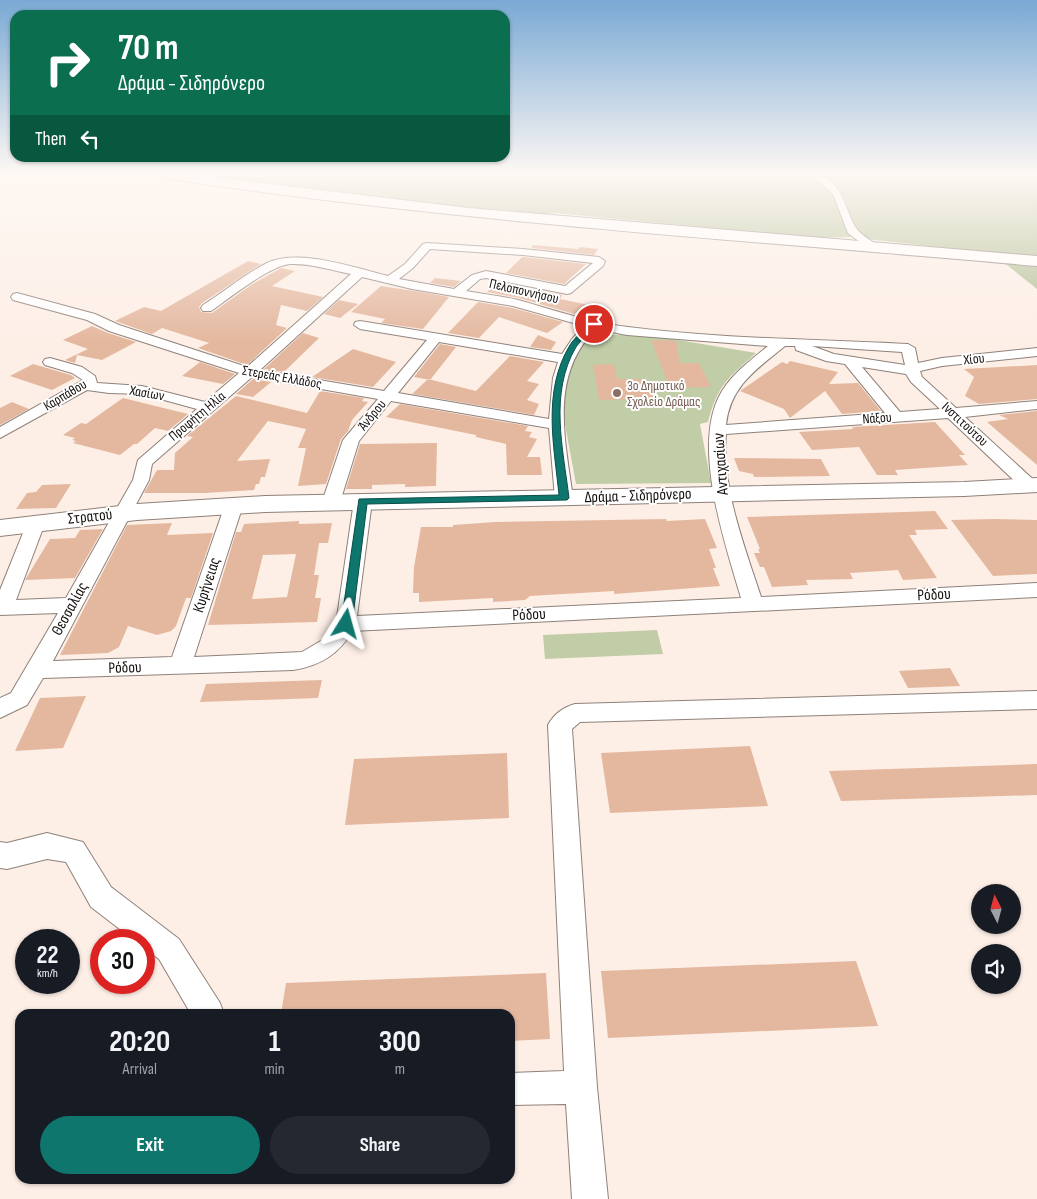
<!DOCTYPE html>
<html lang="en">
<head>
<meta charset="utf-8">
<style>
  body { margin:0; font-family:"Sofia Sans Condensed",sans-serif; background:#242831; color:#f1f3f6; height:100vh; display:flex; flex-direction:column; font-size:19px; white-space:nowrap }
  * { box-sizing:border-box; margin:0 }
  p { font-size:16px; color:#9ea1a6 }
  .icon { flex:none; width:28px; height:28px; fill:none; stroke:currentColor; stroke-width:2; stroke-linecap:round; stroke-linejoin:round }
  .map { position:relative; flex:1; overflow:hidden }
  .sheet { position:absolute; left:15px; top:1009px; width:500px; height:175px; display:flex; flex-direction:column; background:#171b24; border-radius:15px; box-shadow:0 1px 4px #0004 }
  .sheet>* { flex:none }
  .guide { position:absolute; left:10px; top:10px; width:500px; height:152px; border-radius:15px; box-shadow:0 1px 4px #0004; background:#0b6e4f; color:#fff; overflow:hidden }
  .needle { width:32px; rotate:354deg }
  .buttons { position:absolute; left:971px; top:884px; display:grid; gap:10px }
  .buttons a { display:grid; place-items:center; width:50px; height:50px; border-radius:50%; background:#171b24; box-shadow:0 1px 4px #0004; font-size:25px }
  .speed { position:absolute; left:15px; top:929px; display:flex; gap:10px; font-size:25px; font-weight:700; text-align:center }
  .speed>* { display:grid; place-content:center; width:65px; height:65px; border-radius:50%; background:#171b24; box-shadow:0 1px 4px #0004; line-height:1 }
  .speed small { font-size:12px; font-weight:400 }
  .speed .limit { border:8px solid #d22; background:#fff; color:#111 }
  .pin { position:absolute; display:grid; place-items:center; width:42px; height:42px; color:#fff; margin:-21px; border:2px solid #fff; border-radius:50%; box-shadow:0 1px 5px #0007 }
  .me { position:absolute; width:55px; margin:-28px; rotate:8deg; stroke-linejoin:round; filter:drop-shadow(0 0 4px #0008) }
  .turn { display:flex; align-items:center; gap:18px; height:105px; padding:0 25px; font-size:22px }
  .turn .icon { width:65px; height:65px; stroke-width:2.5 }
  .turn b { display:block; font-size:35px; line-height:42px }
  .then { display:flex; align-items:center; height:48px; padding:0 25px; background:#0003; gap:10px; font-size:19px }
  .eta { display:flex; justify-content:space-evenly; align-items:center; height:85px; text-align:center }
  .eta b { font-size:30px; font-weight:700; line-height:35px }
  .action { display:flex; gap:10px; margin-top:auto; padding:10px 25px }
  .action a { flex:1; height:58px; border-radius:30px; background:#0f766e; color:#fff; font-size:20px; font-weight:700; line-height:58px; text-align:center }
  .action a+a { background:#242831; color:#f1f3f6 }
  .map>svg:first-child { display:block }
</style>
</head>
<body>
<div class="map">
<svg width="1037" height="1199" viewBox="0 0 1037 1199">
  <rect width="100%" height="100%" fill="#fdefe6"/>
  <!-- green -->
  <path fill="#c0cda6" d="M591 334 654 336 756 353C728 378 718 384 708 422L700 424 711 483 576 484 562 408 569 369 585 341Z
    M657 630 663 654 545 659 543 635Z"/>
  <!-- forest -->
  <path fill="#b3c095" d="M181 174H1037V289L992 253 849 237 819 238 555 213 529 215 509 210 473 208 402 201Z"/>
  <!-- building -->
  <path fill="#e4b89f" fill-rule="evenodd" d="M533 245 578 249 580 247 598 249 594 255 531 248Z
    M522 257H523L586 264 564 284 506 273Z
    M248 261 261 264 202 303 199 307 201 312 212 313 251 285 281 268 295 271 272 286 323 297 307 311 281 305 276 325 287 328 247 365 198 348 209 343 162 328 152 334 115 321 144 307 161 311Z
    M435 278 461 281 454 287 430 283Z
    M497 282 562 295 560 299 589 305 574 314 519 298 487 292Z
    M381 286 421 292 449 297 423 329 381 323 385 319 351 312Z
    M339 300 358 304 340 318 324 314Z
    M478 302 513 308 563 322 547 333 499 317 479 338 448 333Z
    M92 326 108 333 136 342 102 360 77 355 75 363 65 360 88 349 63 340Z
    M303 333 319 338 284 372 264 369Z
    M538 335 556 342 551 350 530 347Z
    M651 340 676 341 680 363H699L711 387 670 388Z
    M440 344 456 347 430 380 414 377Z
    M353 349 396 362 373 387 312 377Z
    M510 356 544 362 527 381 539 384 527 400 539 404 534 415 412 394 428 379 476 391Z
    M790 361 838 372 829 384 858 383 881 411 842 414 825 391 790 418 784 409 740 391 782 362 787 364Z
    M200 362 235 374 223 384 182 376Z
    M33 364 71 375 75 378 52 390 10 376Z
    M614 364 617 379H647L654 399 599 400 593 365Z
    M1037 365V399L979 404 965 396 974 377 964 369Z
    M253 379 271 382 253 397 236 394Z
    M320 391 364 398 362 401 368 402 352 420 348 431 341 439 326 484 298 486 306 448H298L306 429 268 421 237 461 270 459 265 477H261L259 484H256L254 490 205 493H144L157 470H174L175 453 193 437 187 436 236 396 307 413Z
    M123 398 188 414 168 431 155 428 137 444H134L120 455 73 443 76 441 72 440 75 438 63 435 81 423 86 424Z
    M12 402 29 409 0 425V408Z
    M400 404 528 426 525 431 532 432 529 437 537 439 527 457H540L542 475H507L506 444 476 437V435L386 417Z
    M1037 411V465L987 422 1008 419 999 415Z
    M935 422 965 455H959L968 465 895 470 898 475H877L859 447 812 450 799 432 853 429 852 427Z
    M437 443 436 486 405 487V484L372 485V489H346L360 444Z
    M734 458 821 459 830 476 754 477 753 474 739 471Z
    M71 484 56 508 16 509 27 493 36 492 42 485Z
    M935 511 948 529 915 530 917 535H909L937 578 903 580 898 570 850 573 853 579 806 580 808 585 772 587 764 567H760L754 553H760L758 549H760L747 517Z
    M666 519 667 521 705 519 717 548 709 549 716 568H713L720 586 614 594V591L530 596 525 600 493 602V598L419 602V593H413L414 567 421 527H453V525L495 522Z
    M993 519 1037 520V574L993 576 951 520Z
    M299 521V524L332 523 328 543H319L314 575H319L315 598H321L317 622 208 625 236 532H241L244 524ZM296 554 287 597 252 599 263 555Z
    M172 523 167 535 213 533 191 598H186L176 626 171 631 157 635 128 626 119 647 108 653 60 655 127 525Z
    M103 529 75 578 25 580 50 539 75 538 80 530Z
    M950 668 960 686 908 688 899 671Z
    M322 680 318 698 200 702 206 684Z
    M86 696 63 748 15 751 40 698Z
    M750 746 768 806 610 813 601 753Z
    M507 753 509 818 345 825 354 759Z
    M1037 764V795L841 801 829 771Z
    M856 961 878 1026 608 1038 601 971Z
    M546 973 550 1039 510 1041V1014H281L286 983Z"/>
  <g fill="none" stroke-linecap="round" stroke-linejoin="round">
    <!-- street casing -->
    <g stroke="#8e817a" stroke-width="2">
      <path id="street" d="M721 174H742C738 178 725 178 721 174Z
        M804 174C843 174 841 202 856 228 860 234 870 240 877 245L878 247 877 249H869L848 233 833 194 823 185Z
        M427 243 523 249 599 257 605 261 603 266 571 293 567 294 486 278 480 279 466 291C483 294 501 296 518 300 554 310 591 323 628 327 721 339 815 339 908 344L915 348 918 363 942 358 1037 348V356L942 366 920 371 922 377 956 408 1037 401V409L965 417 1036 482V490L1030 491 1024 490 948 418 726 434C721 486 745 548 761 597L1037 583V597L352 631C339 655 319 666 293 670L43 678 27 705 0 718V698L11 693 58 613 0 615V590L27 523 30 519 36 517 42 519 45 523 16 600 66 598 133 480 138 460 197 409 142 394 109 393 87 390 0 438V427L83 380 72 373 45 365 43 362 45 359 50 358 82 367 95 376 97 383 142 386 205 402 239 373 109 331 87 320 13 300 11 297 13 294 17 293 95 314 119 325 247 367 351 274C331 270 310 263 290 264 269 266 230 298 211 311H203L201 308 203 305C224 292 245 274 267 263 299 248 355 268 388 276L405 264 423 244ZM430 249 523 255 593 263 565 286 486 271 472 275 454 289 399 279 413 268ZM362 277 412 289 513 306 584 326 572 339 562 354 360 321 355 322 354 325 360 329 427 340 384 391 260 370ZM596 329 627 335 768 346C752 359 733 373 722 391 690 443 725 543 741 598L357 616 372 501 369 497 363 496 357 497 354 501 336 624 324 639 302 652 194 657 243 505 240 501 234 499 228 501 225 505 172 657 53 661 149 480 152 464 252 377 378 399 343 440 322 502 325 506 331 507 337 506 340 502 359 441 391 401 549 428 555 498 558 502 564 503 570 502 573 498C565 439 549 375 596 329ZM439 342 558 362 553 378 549 419 398 393ZM785 346H795L796 350 826 361 845 364 885 413 726 425C730 386 757 369 785 346ZM812 346 902 352 905 365 834 354ZM862 367 906 374 911 382 940 409 900 412Z
        M1037 691V709L580 722 572 729 597 1087 608 1199H572L566 1104 510 1105V1073L564 1071 548 725C554 714 564 707 575 704Z
        M47 833 83 842 111 887 179 939 220 1003 224 1014H191L159 959 144 948V940H134L91 907 66 862 47 859 7 869 0 868V842L7 843Z"/>
    </g>
    <!-- secondary casing -->
    <g stroke="#8e817a" stroke-width="2">
      <path id="secondary" d="M157 174H187L469 208 1037 256V266C746 240 452 222 163 178Z
        M1037 478V492L964 496 265 512 137 520 0 536V520L137 504 265 496 964 482Z"/>
    </g>
    <!-- street -->
    <use href="#street" fill="#fff" fill-rule="evenodd"/>
    <!-- secondary -->
    <use href="#secondary" fill="#fff" fill-rule="evenodd"/>
  </g>
  <!-- sky -->
  <linearGradient id="sky" x2="0" y2="1"><stop stop-color="#79a9d4"/><stop offset="0.51" stop-color="#fef8f4"/><stop offset="1" stop-color="#fef8f4" stop-opacity="0"/></linearGradient>
  <rect width="1037" height="342" fill="url(#sky)"/>
  <!-- route -->
  <path fill="#0f766e" stroke="#0a4d48" d="M591 323 597 324C591 332 582 338 576 347 549 393 563 448 569 498L567 500 367 504 352 624 346 628 342 627 341 624 359 499 559 495C554 445 542 391 570 345 575 337 584 330 591 323Z"/>
  <!-- markers -->
  <circle fill="#8d6e63" stroke="#fff" stroke-width="2" cx="617" cy="393" r="5"/>
  <g text-anchor="middle" dominant-baseline="central" stroke-width="4" stroke-linejoin="round" paint-order="stroke">
    <!-- far-street labels -->
    <g font-size="14" fill="#140f0d" stroke="#fff">
      <text transform="translate(524 291) rotate(13)">Πελοποννήσου</text>
      <text transform="translate(974 359) rotate(-6)">Χίου</text>
      <text transform="translate(282 377) rotate(10)">Στερεάς Ελλάδος</text>
      <text transform="translate(147 393) rotate(10)">Χασίων</text>
      <text transform="translate(65 395) rotate(-31)">Καρπάθου</text>
      <text transform="translate(372 415) rotate(-50)">Άνδρου</text>
      <text transform="translate(197 416) rotate(-40)">Προφήτη Ηλία</text>
      <text transform="translate(877 418) rotate(-4)">Νάξου</text>
      <text transform="translate(965 424) rotate(43)">Ινστιτούτου</text>
    </g>
    <!-- far-education labels -->
    <g font-size="14" fill="#785e54" stroke="#fff" text-anchor="start">
      <text x="627" y="385">3ο Δημοτικό<tspan x="627" dy="16">Σχολείο Δράμας</tspan></text>
    </g>
    <!-- street labels -->
    <g font-size="16" fill="#140f0d" stroke="#fff">
      <text transform="translate(721 464) rotate(-94)">Αντιχασίων</text>
      <text transform="translate(638 496) rotate(-2)">Δράμα - Σιδηρόνερο</text>
      <text transform="translate(90 517) rotate(-6)">Στρατού</text>
      <text transform="translate(207 585) rotate(-72)">Κυρήνειας</text>
      <text transform="translate(934 595) rotate(-3)">Ρόδου</text>
      <text transform="translate(70 609) rotate(-61)">Θεσσαλίας</text>
      <text transform="translate(529 615) rotate(-3)">Ρόδου</text>
      <text transform="translate(125 668) rotate(-2)">Ρόδου</text>
    </g>
  </g>
</svg>
<div class="buttons">
<a><svg class="needle" viewBox="-14 -14 28 28"><path d="M0-13l5 13h-10z" fill="#e53935"/><path d="M0 13l5-13h-10z" fill="#9ea1a6"/></svg></a>
<a><svg class="icon" aria-label="sound" viewBox="0 0 24 24"><path d="M4 9h4l5-4v14l-5-4H4zM17 9q2 3 0 6"/></svg></a>
</div>
<div class="speed"><div>22<small>km/h</small></div><div class="limit">30</div></div>
<div class="pin" style="left:594px;top:324px;background:#d93025"><svg class="icon" aria-label="arrive" viewBox="0 0 24 24"><path d="M6 21V4h12l-3 4 3 4H6"/></svg></div>
<svg class="me" style="left:346px;top:624px" viewBox="-20 -20 40 40"><path d="M0-17L14 15 0 8-14 15z" fill="#0f766e" stroke="#fff" stroke-width="4"/></svg>
<div class="guide">
<div class="turn"><svg class="icon" aria-label="right" viewBox="0 0 24 24"><path d="M7 20v-9h11M14 6l5 5-5 5"/></svg><div><b>70 m</b>Δράμα - Σιδηρόνερο</div></div>
<div class="then">Then<svg class="icon" aria-label="left" viewBox="0 0 24 24"><path d="M17 20v-9H6M10 6l-5 5 5 5"/></svg></div>
</div>
<section class="sheet">
<div class="eta">
<div><b>20:20</b><p>Arrival</p></div>
<div><b>1</b><p>min</p></div>
<div><b>300</b><p>m</p></div>
</div>
<div class="action"><a>Exit</a><a>Share</a></div>
</section>
</div>
</body>
</html>
